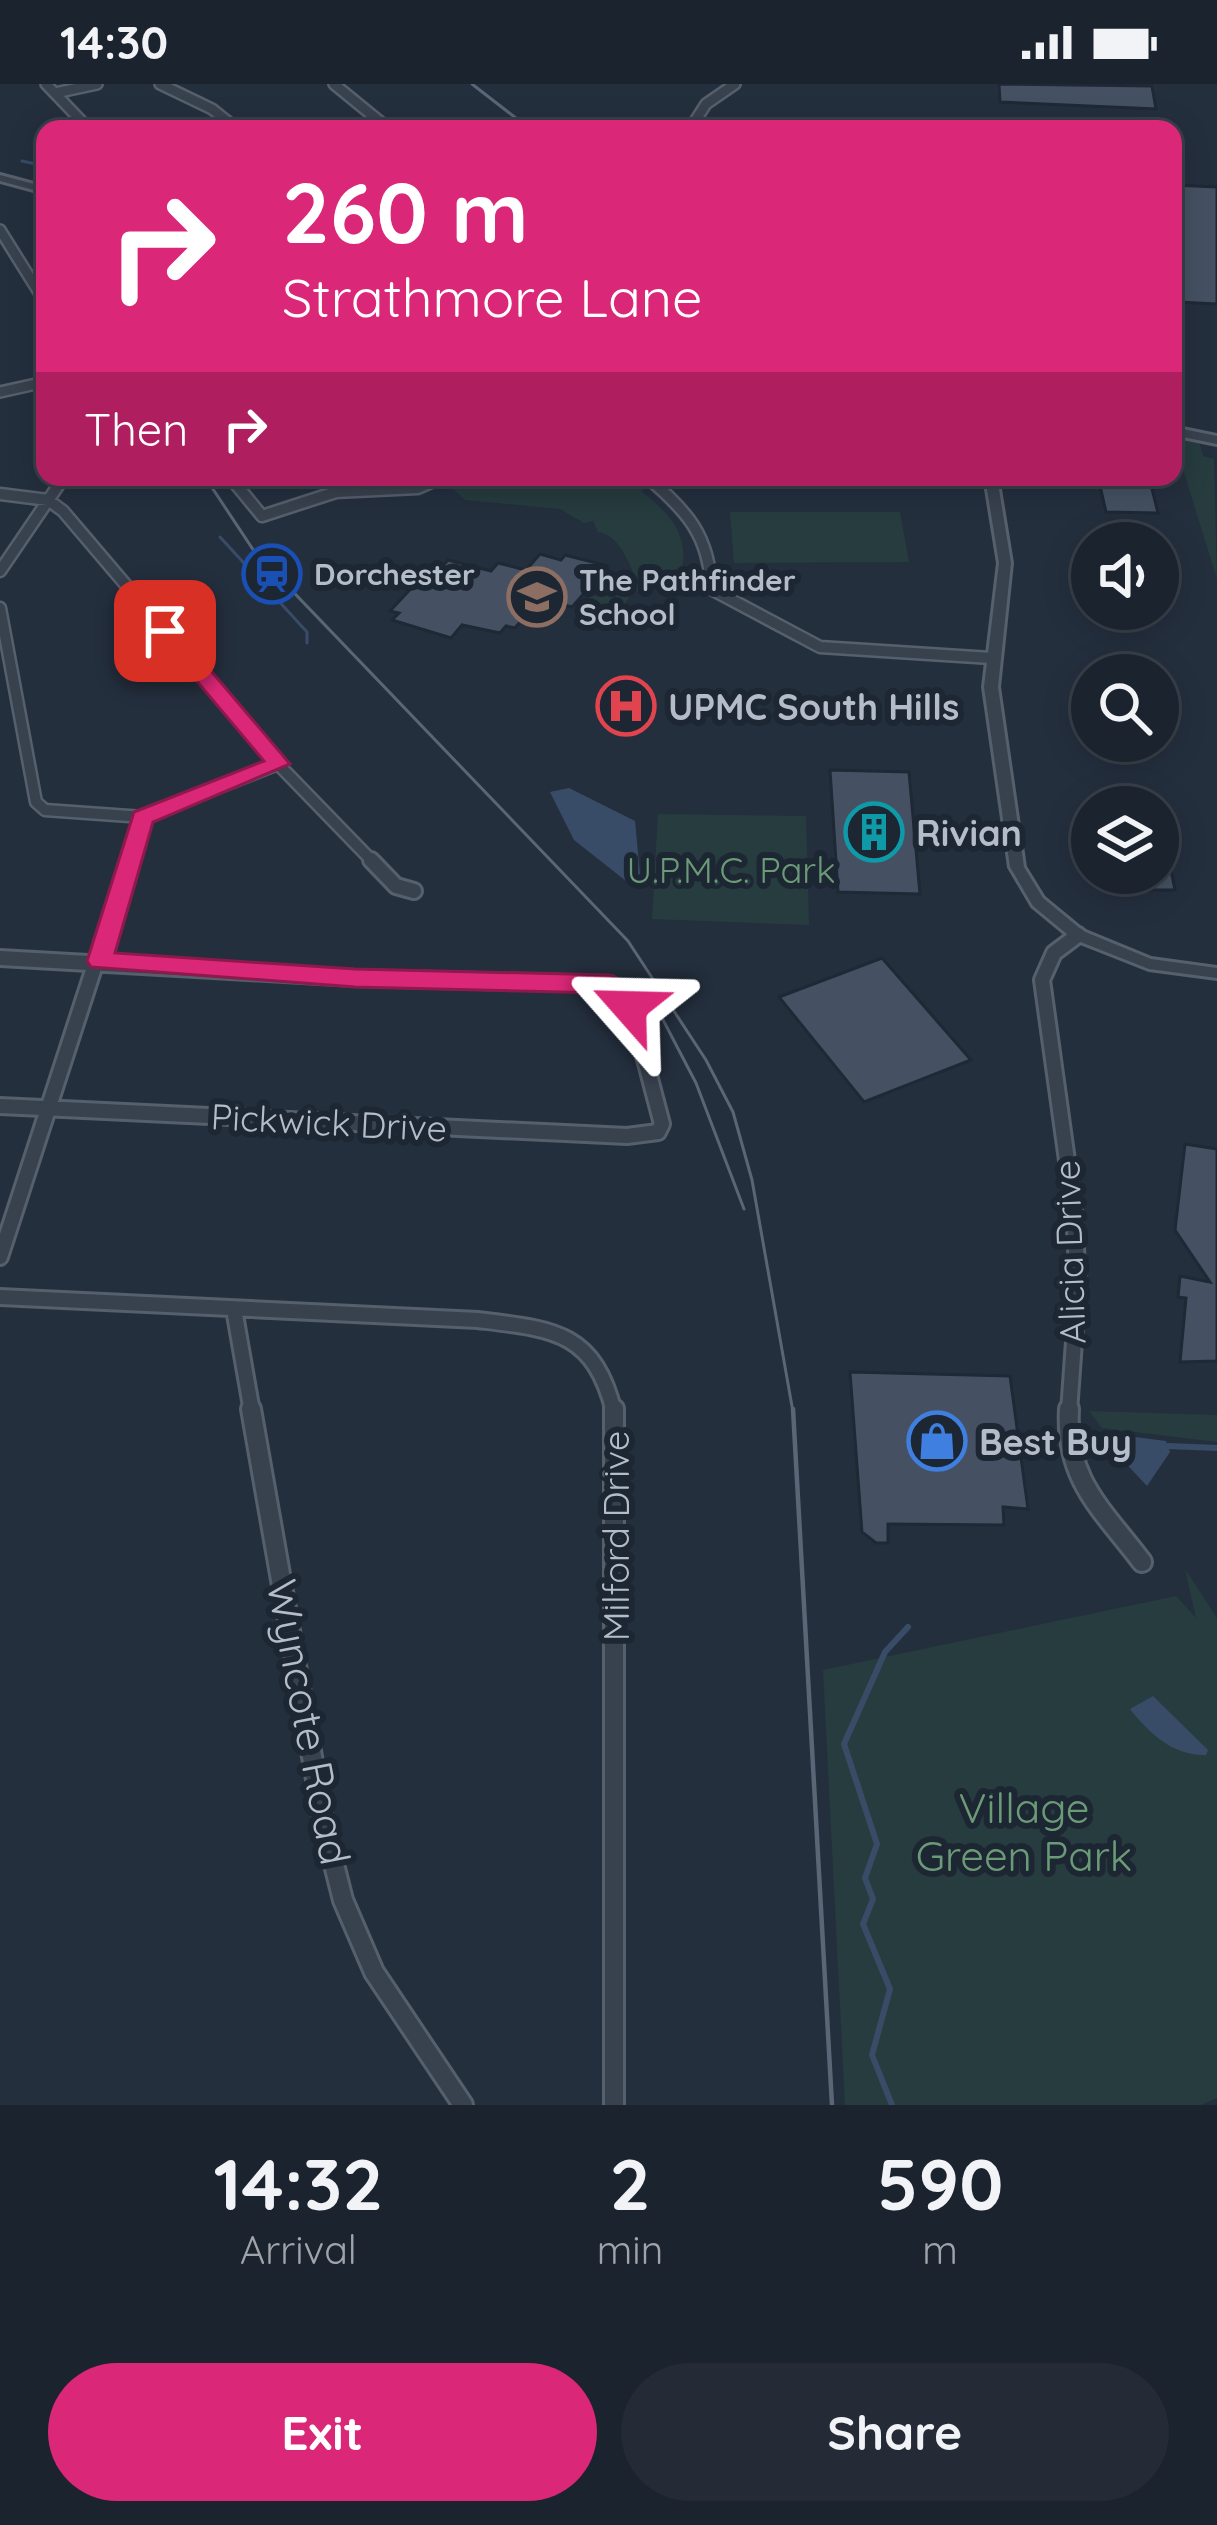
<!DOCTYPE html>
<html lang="en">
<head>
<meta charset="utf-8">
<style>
  body { margin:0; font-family:Quicksand,sans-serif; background:#242b36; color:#f1f3f6; height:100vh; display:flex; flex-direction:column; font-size:45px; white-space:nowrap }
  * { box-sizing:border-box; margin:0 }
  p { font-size:39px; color:#a0a4aa }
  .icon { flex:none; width:66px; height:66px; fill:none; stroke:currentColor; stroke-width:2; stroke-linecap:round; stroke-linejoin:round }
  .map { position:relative; height:2021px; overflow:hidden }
  .panel { display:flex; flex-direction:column; background:#1b232e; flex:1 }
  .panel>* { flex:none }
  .hud { position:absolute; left:36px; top:36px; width:1146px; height:366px; border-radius:24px; box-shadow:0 6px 30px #0003,0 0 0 3px #39404a; background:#db2777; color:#fff; overflow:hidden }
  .buttons { position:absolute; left:1071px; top:438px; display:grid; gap:24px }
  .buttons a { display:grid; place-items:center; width:108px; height:108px; border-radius:50%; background:#1b232e; box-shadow:0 6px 30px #0003,0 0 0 3px #39404a; font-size:60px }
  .pin { position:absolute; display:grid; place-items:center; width:102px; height:102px; color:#fff; margin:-51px; border-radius:24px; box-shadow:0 6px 18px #0006 }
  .me { position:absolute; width:132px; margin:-66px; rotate:295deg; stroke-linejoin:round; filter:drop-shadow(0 0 9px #0008) }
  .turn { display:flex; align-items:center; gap:42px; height:252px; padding:0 48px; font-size:54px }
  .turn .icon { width:156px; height:156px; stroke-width:2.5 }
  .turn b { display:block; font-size:84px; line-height:102px }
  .then { display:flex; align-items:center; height:114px; padding:0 48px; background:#0003; gap:24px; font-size:45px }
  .eta { display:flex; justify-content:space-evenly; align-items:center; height:204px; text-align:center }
  .eta b { font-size:72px; font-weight:800; line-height:84px }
  .primary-button { display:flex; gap:24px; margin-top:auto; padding:24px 48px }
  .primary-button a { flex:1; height:138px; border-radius:72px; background:#db2777; color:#fff; font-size:48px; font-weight:800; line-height:138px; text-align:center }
  .primary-button a+a { background:#242b36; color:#f1f3f6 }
  .status { display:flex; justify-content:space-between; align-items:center; height:84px; padding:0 60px; background:#1b232e; direction:ltr }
  .status svg { height:33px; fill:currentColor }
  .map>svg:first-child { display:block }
</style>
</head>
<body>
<div class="status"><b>14:30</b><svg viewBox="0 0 49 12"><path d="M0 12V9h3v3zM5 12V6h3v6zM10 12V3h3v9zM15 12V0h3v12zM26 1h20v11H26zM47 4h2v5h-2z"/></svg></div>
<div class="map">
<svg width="1217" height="2021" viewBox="0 0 1217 2021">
  <rect width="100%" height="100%" fill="#242f3e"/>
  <!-- green -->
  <path fill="#263c3f" d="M1173 353 1199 358 1203 372 1214 375 1217 495Z
    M450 393 478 398 518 394 522 399 633 393 643 402 642 408C670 429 692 454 680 491L632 509 608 544 588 536 590 513 622 505 635 493C628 475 618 451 598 448L593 437 584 439 560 425 465 416 447 399Z
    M730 428H900L909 478 734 479Z
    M658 730 806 732 809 841 652 835Z
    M1089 1327 1217 1331V1358L1102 1344Z
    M1185 1485 1217 1534V2014L1201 2021H845L823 1586 1176 1512 1196 1534Z"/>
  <!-- water -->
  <path fill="#394c67" d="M569 704 635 737 640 790 626 797 574 756 550 708Z
    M1127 1352 1166 1357 1170 1368 1147 1402 1117 1370 1116 1356Z
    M1153 1612 1208 1666 1206 1671C1173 1672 1149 1649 1130 1625Z"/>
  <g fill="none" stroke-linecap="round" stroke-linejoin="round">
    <!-- stream-far1 -->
    <path stroke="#394c67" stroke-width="3" d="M22 77 45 82
      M220 453 307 548V559"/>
    <!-- stream -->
    <path stroke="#394c67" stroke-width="6" d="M1168 1362 1217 1364
      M892 2021 872 1971 890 1905 863 1840 873 1815 865 1794 877 1760 844 1660 885 1568 908 1543"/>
  </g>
  <!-- building -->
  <path fill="#455162" stroke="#1f2835" stroke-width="3" d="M999 0 1152 2 1156 25 1000 18Z
    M1173 101 1217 103V220L1177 218Z
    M1098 393H1149L1158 429 1106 428Z
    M540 470 561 476 565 471 608 482 572 523 548 517 529 539 521 537 515 544 506 542 500 549 462 541 451 554 392 536 399 529 390 527 430 484 439 486 448 476 491 487 498 479 526 486Z
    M830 686 909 688 920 810 838 808Z
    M1158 752H1164L1175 806H1104L1101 789H1158Z
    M882 874 971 976 864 1018 779 913Z
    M1185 1060 1217 1065V1277L1180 1278 1186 1214 1178 1213 1180 1192 1210 1198 1175 1146Z
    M850 1288 1010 1292 1028 1425 1003 1423 1004 1441 888 1440V1459H876L862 1448Z"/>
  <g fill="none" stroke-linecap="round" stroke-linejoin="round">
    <!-- minor-far3 casing -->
    <g stroke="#565f6c" stroke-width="14">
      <path id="minor-far3" d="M46 0 89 45
        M160 0 212 25 237 45
        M334 0 389 45
        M55 9 97 0
        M690 45 706 20 735 0
        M0 146 45 218
        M0 308 45 298"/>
    </g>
    <!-- minor-far2 casing -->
    <g stroke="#565f6c" stroke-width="15">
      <path id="minor-far2" d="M230 393 262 432 336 408 418 404 443 393
        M647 393C686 426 710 452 711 505L820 563 991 574
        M0 410 48 416 63 427 278 680 374 779
        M0 487 64 393
        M0 524 36 718 45 726 143 733 278 680
        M128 779 143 733"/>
    </g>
    <!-- minor-far1 casing -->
    <g stroke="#565f6c" stroke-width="20">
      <path id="minor-far1" d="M371 776 396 802 414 807
        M0 874 354 894 610 900 638 949 662 1040 658 1048 627 1052 0 1022
        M0 1173 129 776
        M0 1213 478 1236C553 1245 594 1247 614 1328
        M234 1225 252 1328
        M1069 1328 1078 1201 1074 1127 1042 896 1054 869 1078 851"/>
    </g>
    <!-- minor casing -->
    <g stroke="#565f6c" stroke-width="24">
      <path id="minor" d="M251 1325 324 1741 343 1816 374 1888 463 2021
        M614 1325V2021
        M1069 1325C1065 1396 1102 1425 1142 1478"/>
    </g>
    <!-- tertiary casing -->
    <g stroke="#565f6c" stroke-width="6">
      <path id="tertiary" d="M0 91 45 103V109L0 97Z
        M1173 343 1217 352V360L1173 351Z
        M985 393H997L1011 479 998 603 1024 783 1043 814 1083 847 1151 875 1217 884V894L1149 885 1073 855 1033 822 1010 783 984 603 999 479Z"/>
    </g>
    <!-- minor-far3 -->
    <use href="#minor-far3" stroke="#38414e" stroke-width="9"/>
    <!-- minor-far2 -->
    <use href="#minor-far2" stroke="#38414e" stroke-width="10"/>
    <!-- minor-far1 -->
    <use href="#minor-far1" stroke="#38414e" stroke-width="14"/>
    <!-- minor -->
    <use href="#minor" stroke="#38414e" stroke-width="18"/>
    <!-- tertiary -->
    <use href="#tertiary" fill="#38414e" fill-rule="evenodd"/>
    <!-- tram-far1 -->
    <path stroke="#5a6575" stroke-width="3" d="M472 0 530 45
      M205 393 254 467 628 857 706 976 733 1028 752 1096 793 1328
      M661 932 696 999 744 1125"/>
    <!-- tram -->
    <path stroke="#5a6575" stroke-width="4.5" d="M793 1325 832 2021"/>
  </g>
  <!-- route -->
  <path fill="#db2777" stroke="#8e194d" stroke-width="3" d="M165 540 173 542 290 680 153 738 115 869 355 885 610 891C624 895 635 910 642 923L638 929H620L603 909 355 903 91 883 87 877 134 728 264 677 158 551V542Z"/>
  <!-- icons -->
  <defs>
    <g id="station-ring" transform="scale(3)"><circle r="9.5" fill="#1d2633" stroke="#1a4fb4" stroke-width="1.5"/><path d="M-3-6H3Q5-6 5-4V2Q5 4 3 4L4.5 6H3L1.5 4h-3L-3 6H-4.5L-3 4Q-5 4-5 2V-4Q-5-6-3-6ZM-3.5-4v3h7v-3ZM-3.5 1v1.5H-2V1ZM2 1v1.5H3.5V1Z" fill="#1a4fb4"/></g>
    <g id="school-ring" transform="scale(3)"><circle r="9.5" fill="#1d2633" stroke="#8d6e63" stroke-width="1.5"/><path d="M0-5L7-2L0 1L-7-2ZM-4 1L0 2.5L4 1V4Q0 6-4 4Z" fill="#8d6e63"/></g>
    <g id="hospital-ring" transform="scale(3)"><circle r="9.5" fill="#1d2633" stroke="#e0444e" stroke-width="1.5"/><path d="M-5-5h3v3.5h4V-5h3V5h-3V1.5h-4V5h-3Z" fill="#e0444e"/></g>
    <g id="building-ring" transform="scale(3)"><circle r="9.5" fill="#1d2633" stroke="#0f9aa8" stroke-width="1.5"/><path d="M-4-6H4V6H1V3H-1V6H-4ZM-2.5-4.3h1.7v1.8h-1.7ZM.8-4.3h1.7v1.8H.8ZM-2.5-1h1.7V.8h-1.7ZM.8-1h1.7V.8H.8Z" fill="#0f9aa8"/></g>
    <g id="shop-ring" transform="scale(3)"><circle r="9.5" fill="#1d2633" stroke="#3f7fe0" stroke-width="1.5"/><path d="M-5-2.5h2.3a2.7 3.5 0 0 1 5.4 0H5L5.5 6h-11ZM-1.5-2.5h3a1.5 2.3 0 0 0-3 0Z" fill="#3f7fe0"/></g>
  </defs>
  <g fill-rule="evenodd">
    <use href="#station-ring" x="272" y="490"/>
    <use href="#school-ring" x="537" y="513"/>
    <use href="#hospital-ring" x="626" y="622"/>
    <use href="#building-ring" x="874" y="748"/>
    <use href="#shop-ring" x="937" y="1357"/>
  </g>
  <g text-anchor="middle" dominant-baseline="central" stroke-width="12" stroke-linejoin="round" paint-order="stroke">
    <!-- far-poi labels -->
    <g font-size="30" font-weight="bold" fill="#b4bcc9" stroke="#1d2633" text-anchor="start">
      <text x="314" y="490">Dorchester</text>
      <text x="579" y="496">The Pathfinder<tspan x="579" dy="34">School</tspan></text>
    </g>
    <!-- poi labels -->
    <g font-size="36" font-weight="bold" fill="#b4bcc9" stroke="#1d2633" text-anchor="start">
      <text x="668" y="622">UPMC South Hills</text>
      <text x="916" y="748">Rivian</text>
      <text x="979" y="1357">Best Buy</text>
    </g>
    <!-- park labels -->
    <g font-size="36" fill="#6b9a76" stroke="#1d2633">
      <text x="731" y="785">U.P.M.C. Park</text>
    </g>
    <!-- street labels -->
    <g font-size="36" fill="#b4bcc9" stroke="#1d2633">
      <text transform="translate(329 1038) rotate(3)">Pickwick Drive</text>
      <text transform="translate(1069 1168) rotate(-92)">Alicia Drive</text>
      <text transform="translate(615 1452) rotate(-90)">Milford Drive</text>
    </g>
    <!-- near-street labels -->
    <g font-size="42" fill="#b4bcc9" stroke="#1d2633">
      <text transform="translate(309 1638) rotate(79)">Wyncote Road</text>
    </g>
    <!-- near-park labels -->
    <g font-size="42" fill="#6b9a76" stroke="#1d2633">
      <text x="1024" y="1723">Village<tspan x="1024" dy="48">Green Park</tspan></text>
    </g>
  </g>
</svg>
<div class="buttons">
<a><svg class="icon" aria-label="sound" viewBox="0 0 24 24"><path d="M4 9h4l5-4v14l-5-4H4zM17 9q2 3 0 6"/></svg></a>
<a><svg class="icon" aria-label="search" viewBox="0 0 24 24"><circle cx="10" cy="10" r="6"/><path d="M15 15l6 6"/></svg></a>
<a><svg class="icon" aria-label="layers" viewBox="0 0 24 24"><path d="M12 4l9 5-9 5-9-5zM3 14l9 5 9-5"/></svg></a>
</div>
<div class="pin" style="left:165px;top:547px;background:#d93025"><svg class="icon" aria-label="arrive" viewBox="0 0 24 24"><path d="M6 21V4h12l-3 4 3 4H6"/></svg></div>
<svg class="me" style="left:629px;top:923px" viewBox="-20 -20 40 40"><path d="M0-17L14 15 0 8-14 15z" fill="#db2777" stroke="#fff" stroke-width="4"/></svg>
<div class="hud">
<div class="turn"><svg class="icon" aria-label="right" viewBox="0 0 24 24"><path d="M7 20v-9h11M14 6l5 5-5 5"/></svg><div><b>260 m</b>Strathmore Lane</div></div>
<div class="then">Then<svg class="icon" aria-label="right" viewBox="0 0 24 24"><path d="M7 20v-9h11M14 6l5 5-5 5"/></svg></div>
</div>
</div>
<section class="panel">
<div class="eta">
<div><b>14:32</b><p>Arrival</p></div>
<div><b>2</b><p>min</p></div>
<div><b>590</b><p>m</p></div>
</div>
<div class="primary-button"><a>Exit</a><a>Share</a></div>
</section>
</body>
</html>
